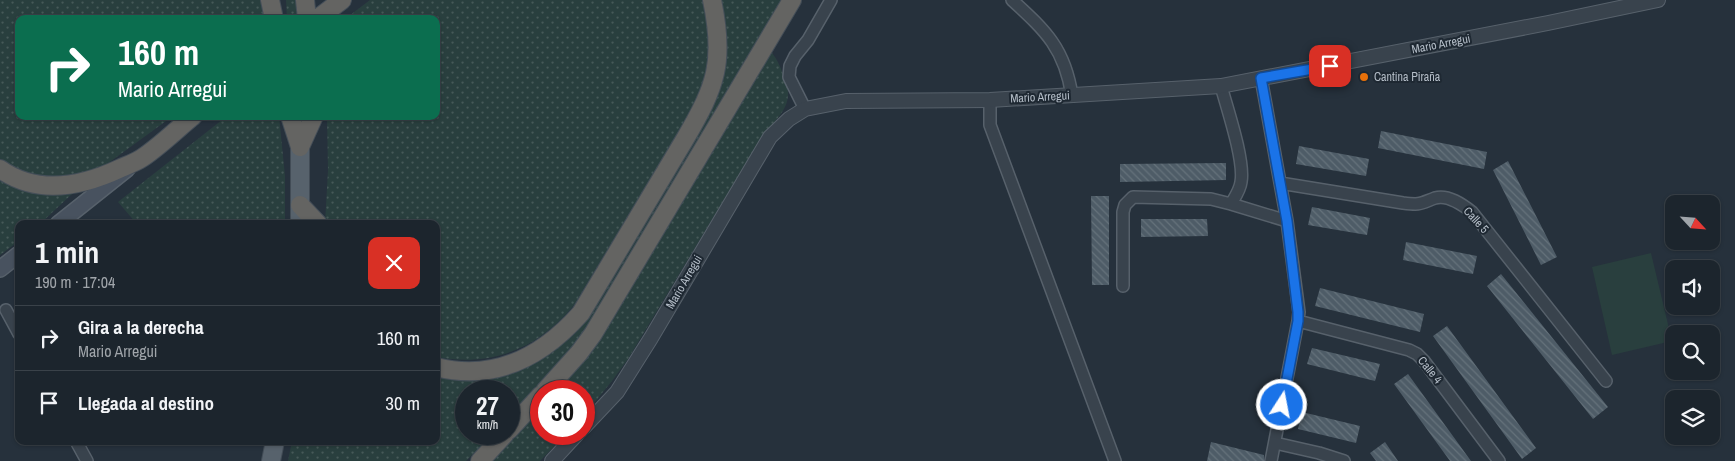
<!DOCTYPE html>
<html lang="es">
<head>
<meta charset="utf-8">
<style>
  body { margin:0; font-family:"Archivo Narrow",sans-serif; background:#252d35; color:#f1f3f6; height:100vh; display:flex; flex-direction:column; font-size:19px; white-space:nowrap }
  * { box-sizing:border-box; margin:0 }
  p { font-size:16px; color:#a0a5aa }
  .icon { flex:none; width:28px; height:28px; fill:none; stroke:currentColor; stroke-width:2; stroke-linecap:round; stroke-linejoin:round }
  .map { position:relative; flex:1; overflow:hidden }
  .details { position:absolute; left:15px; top:220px; width:425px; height:225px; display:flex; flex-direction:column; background:#1c252d; border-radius:10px; box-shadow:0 1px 4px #0004,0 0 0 1px #3a4249 }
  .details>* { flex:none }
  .guide { position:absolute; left:15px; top:15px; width:425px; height:105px; border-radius:10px; box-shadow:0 1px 4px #0004,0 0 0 1px #3a4249; background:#0b6e4f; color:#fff; overflow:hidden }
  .needle { width:32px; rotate:116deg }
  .buttons { position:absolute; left:1665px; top:195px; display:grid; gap:10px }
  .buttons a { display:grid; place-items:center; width:55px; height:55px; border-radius:10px; background:#1c252d; box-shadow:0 1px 4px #0004,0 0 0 1px #3a4249; font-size:25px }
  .speed { position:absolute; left:455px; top:380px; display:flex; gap:10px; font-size:25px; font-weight:700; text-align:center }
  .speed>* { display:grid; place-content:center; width:65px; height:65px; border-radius:50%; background:#1c252d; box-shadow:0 1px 4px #0004,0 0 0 1px #3a4249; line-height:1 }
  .speed small { font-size:12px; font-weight:400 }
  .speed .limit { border:8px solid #d22; background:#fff; color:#111 }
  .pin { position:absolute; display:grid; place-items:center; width:42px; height:42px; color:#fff; margin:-21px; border-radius:10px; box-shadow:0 2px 8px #0006 }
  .me { position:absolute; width:55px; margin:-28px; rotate:11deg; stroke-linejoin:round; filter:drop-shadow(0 0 4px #0008) }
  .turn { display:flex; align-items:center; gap:18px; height:105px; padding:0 20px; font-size:22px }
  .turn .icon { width:65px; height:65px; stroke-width:2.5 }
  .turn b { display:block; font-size:35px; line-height:42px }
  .round { display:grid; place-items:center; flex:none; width:52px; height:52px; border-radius:10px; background:#252d35 }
  .head { display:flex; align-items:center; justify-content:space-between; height:85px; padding:0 20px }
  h1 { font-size:30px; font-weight:700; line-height:38px }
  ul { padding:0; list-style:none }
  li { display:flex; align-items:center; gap:15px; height:65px; padding:0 20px; border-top:1px solid #3a4249 }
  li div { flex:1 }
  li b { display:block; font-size:19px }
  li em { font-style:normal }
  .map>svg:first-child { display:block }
</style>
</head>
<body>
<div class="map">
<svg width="1735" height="461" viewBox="0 0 1735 461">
  <defs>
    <pattern id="grass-dots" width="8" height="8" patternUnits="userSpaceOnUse" patternTransform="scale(1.25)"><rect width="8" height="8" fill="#293f3e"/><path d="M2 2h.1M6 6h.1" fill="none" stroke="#465958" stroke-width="1.8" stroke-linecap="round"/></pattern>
    <pattern id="building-back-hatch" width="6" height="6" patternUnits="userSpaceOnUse" patternTransform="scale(1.25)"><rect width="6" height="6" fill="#4e5c67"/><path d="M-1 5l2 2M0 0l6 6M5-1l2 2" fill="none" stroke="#65727b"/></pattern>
  </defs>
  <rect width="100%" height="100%" fill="#26313c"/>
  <!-- grass -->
  <path fill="url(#grass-dots)" d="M0 0H264L269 19H19V116H173L96 172 54 180 18 172 0 161Z
    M286 0H296L300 19H287Z
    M370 0H703C715 36 710 65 698 100L574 305C538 349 492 367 436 357V224H325L328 170 327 116H436V19H345Z
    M719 0H785L609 293 580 338 563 359 509 417V391H466V434H493L466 461H288L292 441H436V377C445 378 454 380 463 380 503 379 550 360 577 331 584 322 590 311 596 302L707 114Z
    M769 53H772C777 59 780 66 783 74 797 105 779 115 761 138L628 359 612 381 584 415V391H556Z
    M227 116H279L285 176V224H137L118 202Z
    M0 181C23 193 46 194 72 194L40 224H19V241L0 255Z
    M541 407V434H566L540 461H490Z"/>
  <!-- pitch -->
  <path fill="#293f3e" d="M1651 253 1672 341 1612 355 1592 267Z"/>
  <!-- building -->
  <path fill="url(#building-back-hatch)" d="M1381 131 1487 152 1484 169 1378 148Z
    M1299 146 1369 159 1366 176 1296 164Z
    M1508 161 1557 257 1541 265 1493 170Z
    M1226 163V180L1120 182V164Z
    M1091 196H1109V285H1092Z
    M1312 207 1370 218 1367 235 1308 225Z
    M1141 219H1207L1208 236 1141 237Z
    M1406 242 1477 256 1473 274 1403 260Z
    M1501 274 1608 407 1593 419 1487 286Z
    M1320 288 1424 314 1420 332 1315 306Z
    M1447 326 1536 448 1522 459 1433 336Z
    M1312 348 1380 364 1375 381 1307 364Z
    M1408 374 1471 461H1450L1394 384Z
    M1302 412 1360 426 1356 443 1298 429Z
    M1211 442 1264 455V461H1207Z
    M1385 442 1398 461H1376L1370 453Z"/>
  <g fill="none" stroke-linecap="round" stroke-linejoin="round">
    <!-- minor casing -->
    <g stroke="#57616b" stroke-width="14">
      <path id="minor" d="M1012 0C1046 31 1065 49 1072 96
        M1261 78 1287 221 1299 312 1298 321 1271 461
        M1221 86C1227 108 1245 161 1241 182 1240 190 1235 197 1231 204
        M990 100V125L1115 461
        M805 109 789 77 790 66 795 56 808 40 831 0
        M1280 183 1403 203C1421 205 1419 204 1435 198 1448 194 1463 205 1472 212L1606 381
        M1123 286V212L1125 205 1133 197 1211 199 1231 204 1287 221
        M6 310 19 334
        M1298 321 1409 350 1417 354 1424 361 1499 461
        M76 441 87 461
        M1275 443 1319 453 1344 461"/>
    </g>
    <!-- tertiary casing -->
    <g stroke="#57616b" stroke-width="16">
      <path id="tertiary" d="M584 427 617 392 651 338 770 137 789 119 805 109 846 101 990 100 1221 86 1548 23 1658 0
        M552 461 577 434"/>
    </g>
    <!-- secondary casing -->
    <g stroke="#57616b" stroke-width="18">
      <path id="secondary" d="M58 224 127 169
        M0 269 19 254"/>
    </g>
    <!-- primary casing -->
    <g stroke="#424c56" stroke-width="20">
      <path id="primary" d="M300 147V224
        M271 461 275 441"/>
    </g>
    <!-- trunk casing -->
    <g stroke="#444e58" stroke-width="20">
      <path id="trunk" d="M270 0 274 19
        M305 0 307 19
        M317 19 342 0
        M290 116 300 147
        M300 147 314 116
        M0 169C38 196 83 186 121 168 128 165 136 162 142 158 160 146 176 130 193 116
        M300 205 318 224
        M436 367C495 382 543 356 581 313L685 139C716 86 725 62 712 0
        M545 391 579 353 593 334 792 0
        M509 430 541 395
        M480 461 505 434"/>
    </g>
    <!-- minor -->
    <use href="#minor" stroke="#39434d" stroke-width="11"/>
    <!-- tertiary -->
    <use href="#tertiary" stroke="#39434d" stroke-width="14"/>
    <!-- secondary -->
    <use href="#secondary" stroke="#48525f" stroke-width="15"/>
    <!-- primary -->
    <use href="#primary" stroke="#57626c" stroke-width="18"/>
    <!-- trunk -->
    <use href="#trunk" stroke="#646462" stroke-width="18"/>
  </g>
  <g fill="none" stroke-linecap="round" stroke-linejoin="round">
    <!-- route casing -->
    <g stroke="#114b97" stroke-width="12">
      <path id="route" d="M1282 405 1298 321V312L1287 221 1261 78 1330 66"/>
    </g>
    <!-- route -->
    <use href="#route" stroke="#1a73e8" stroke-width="9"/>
  </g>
  <!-- markers -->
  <circle fill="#e8710a" stroke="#1e2832" stroke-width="2" cx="1364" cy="77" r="5"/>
  <g text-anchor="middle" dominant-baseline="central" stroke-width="4" stroke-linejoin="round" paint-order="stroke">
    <!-- street labels -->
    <g font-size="12" fill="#b5bec8" stroke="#1e2832">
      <text transform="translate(1441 44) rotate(-11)">Mario Arregui</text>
      <text transform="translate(1040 97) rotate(-3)">Mario Arregui</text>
      <text transform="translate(1476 220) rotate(47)">Calle 5</text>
      <text transform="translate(684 282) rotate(-60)">Mario Arregui</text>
      <text transform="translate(1430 370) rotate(51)">Calle 4</text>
    </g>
    <!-- poi labels -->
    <g font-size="12" fill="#b5bec8" stroke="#1e2832" text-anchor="start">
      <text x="1374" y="77">Cantina Piraña</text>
    </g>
  </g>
</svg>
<div class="buttons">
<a><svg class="needle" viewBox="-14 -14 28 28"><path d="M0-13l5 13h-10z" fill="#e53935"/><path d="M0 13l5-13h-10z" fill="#a0a5aa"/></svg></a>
<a><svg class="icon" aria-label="sound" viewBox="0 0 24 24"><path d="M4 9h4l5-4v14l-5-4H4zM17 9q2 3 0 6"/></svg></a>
<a><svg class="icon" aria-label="search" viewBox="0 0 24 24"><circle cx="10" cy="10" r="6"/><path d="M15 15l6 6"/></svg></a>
<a><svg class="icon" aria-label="layers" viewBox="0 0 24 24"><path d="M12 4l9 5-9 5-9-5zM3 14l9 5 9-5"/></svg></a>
</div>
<div class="speed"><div>27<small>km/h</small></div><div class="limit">30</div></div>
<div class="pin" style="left:1330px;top:66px;background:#d93025"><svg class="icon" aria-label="arrive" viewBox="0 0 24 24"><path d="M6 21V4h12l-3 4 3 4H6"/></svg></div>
<svg class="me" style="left:1282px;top:405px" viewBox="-20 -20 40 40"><circle r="17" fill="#1a73e8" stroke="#fff" stroke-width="3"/><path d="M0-11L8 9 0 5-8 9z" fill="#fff"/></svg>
<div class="guide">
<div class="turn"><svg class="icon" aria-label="right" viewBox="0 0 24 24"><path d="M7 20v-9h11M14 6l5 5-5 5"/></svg><div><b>160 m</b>Mario Arregui</div></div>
</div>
<section class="details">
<div class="head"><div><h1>1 min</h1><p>190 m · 17:04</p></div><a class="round" style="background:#d93025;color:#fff"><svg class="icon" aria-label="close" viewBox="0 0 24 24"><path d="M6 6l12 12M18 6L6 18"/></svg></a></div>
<ul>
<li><svg class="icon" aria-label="right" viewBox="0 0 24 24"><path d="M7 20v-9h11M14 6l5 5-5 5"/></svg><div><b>Gira a la derecha</b><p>Mario Arregui</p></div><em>160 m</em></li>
<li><svg class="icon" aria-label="arrive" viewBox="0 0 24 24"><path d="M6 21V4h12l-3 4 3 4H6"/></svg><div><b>Llegada al destino</b></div><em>30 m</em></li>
</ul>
</section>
</div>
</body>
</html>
